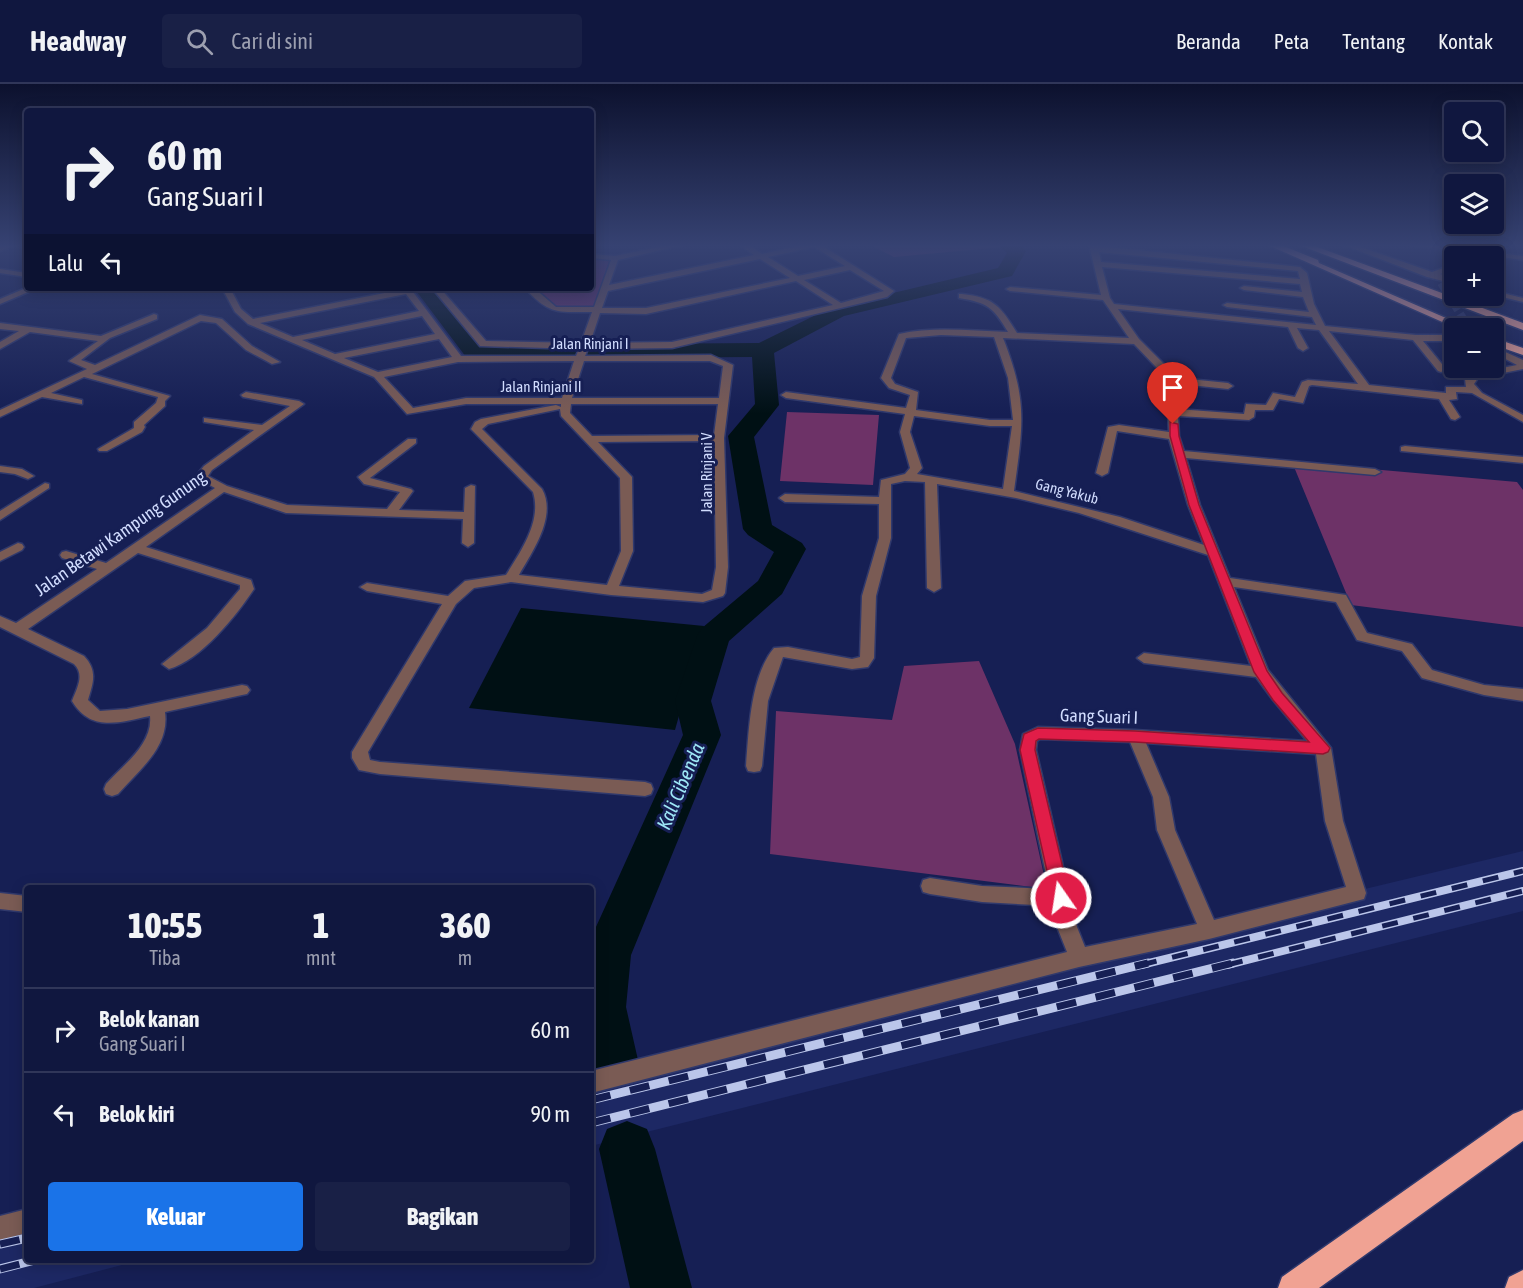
<!DOCTYPE html>
<html lang="id">
<head>
<meta charset="utf-8">
<style>
  body { margin:0; font-family:"Asap Condensed",sans-serif; background:#192046; color:#f1f3f6; height:100vh; display:flex; flex-direction:column; font-size:22px; white-space:nowrap }
  * { box-sizing:border-box; margin:0 }
  p { font-size:20px; color:#9c9fb0 }
  .icon { flex:none; width:33px; height:33px; fill:none; stroke:currentColor; stroke-width:2; stroke-linecap:round; stroke-linejoin:round }
  .map { position:relative; flex:1; overflow:hidden }
  .drawer { position:absolute; left:24px; top:801px; width:570px; height:378px; display:flex; flex-direction:column; background:#10173f; border-radius:6px; box-shadow:0 3px 15px #0003,0 0 0 2px #303659 }
  .drawer>* { flex:none }
  .hud { position:absolute; left:24px; top:24px; width:570px; height:183px; border-radius:6px; box-shadow:0 3px 15px #0003,0 0 0 2px #303659; background:#10173f; color:#f1f3f6; overflow:hidden }
  .fabs { position:absolute; left:1444px; top:18px; display:grid; gap:12px }
  .fabs a { display:grid; place-items:center; width:60px; height:60px; border-radius:6px; background:#10173f; box-shadow:0 3px 15px #0003,0 0 0 2px #303659; font-size:30px }
  .pin { position:absolute; display:grid; place-items:center; width:51px; height:51px; color:#fff; margin:-62px -26px; border-radius:50% 50% 50% 0; rotate:-45deg; box-shadow:0 0 6px #0007 }
  .pin .icon { rotate:45deg }
  .me { position:absolute; width:66px; margin:-33px; rotate:347deg; stroke-linejoin:round; filter:drop-shadow(0 0 4px #0008) }
  .turn { display:flex; align-items:center; gap:21px; height:126px; padding:0 24px; font-size:27px }
  .turn .icon { width:78px; height:78px; stroke-width:2.5 }
  .turn b { display:block; font-size:42px; line-height:51px }
  .then { display:flex; align-items:center; height:57px; padding:0 24px; background:#0003; gap:12px; font-size:22px }
  .eta { display:flex; justify-content:space-evenly; align-items:center; height:102px; text-align:center }
  .eta b { font-size:36px; font-weight:800; line-height:42px }
  .cta { display:flex; gap:12px; margin-top:auto; padding:12px 24px }
  .cta a { flex:1; height:69px; border-radius:6px; background:#1a73e8; color:#fff; font-size:24px; font-weight:800; line-height:69px; text-align:center }
  .cta a+a { background:#192046; color:#f1f3f6 }
  ul { padding:0; list-style:none }
  li { display:flex; align-items:center; gap:18px; height:84px; padding:0 24px; border-top:2px solid #303659 }
  li div { flex:1 }
  li b { display:block; font-size:22px }
  li em { font-style:normal }
  header { display:flex; align-items:center; gap:36px; box-sizing:border-box; height:84px; padding:0 30px; background:#10173f; border-bottom:2px solid #303659 }
  header strong { font-size:28px }
  nav { display:flex; gap:33px; margin-inline-start:auto; font-size:21px }
  .search { width:420px; height:54px; background:#192046; display:flex; align-items:center; gap:15px; box-sizing:border-box; padding:0 21px; border-radius:6px; color:#9c9fb0; font-size:22px }
  .map>svg:first-child { display:block }
</style>
</head>
<body>
<header>
<strong>Headway</strong>
<div class="search"><svg class="icon" aria-label="search" viewBox="0 0 24 24"><circle cx="10" cy="10" r="6"/><path d="M15 15l6 6"/></svg>Cari di sini</div>
<nav><a>Beranda</a><a>Peta</a><a>Tentang</a><a>Kontak</a></nav>
</header>
<div class="map">
<svg width="1523" height="1204" viewBox="0 0 1523 1204">
  <rect width="100%" height="100%" fill="#161f54"/>
  <!-- built -->
  <path fill="#1d2864" d="M1523 767V827L591 1062V991Z
    M27 1126V1176H141L34 1204H0V1133Z"/>
  <!-- green -->
  <path fill="#6d3267" d="M870 161H1001L1003 163 894 173Z
    M591 173 610 175 593 224 556 223 535 204H591Z
    M787 328 879 331 873 401 780 397Z
    M1292 378 1517 398 1523 406V543L1351 521Z
    M979 577 1015 660 1047 805 770 770 776 627 892 636 904 582Z"/>
  <!-- water -->
  <path fill="#001014" d="M521 524 704 542 675 646 469 624Z"/>
  <g fill="none" stroke-linecap="round" stroke-linejoin="round">
    <!-- river -->
    <path fill="#001014" fill-rule="evenodd" d="M999 161H1020L1026 167 1012 192 844 232 774 269 779 321 754 353 772 441 802 459 806 465 782 510 729 557 711 617 721 651 631 871 626 923 638 976 630 994 612 1002 594 994 591 988V854L683 651 675 617 697 552 702 544 758 497 774 468 748 451 743 445 728 352 755 320 752 273 474 275 466 273 414 204H434L480 261 759 259 830 224 998 184 1007 169Z
      M627 1037 647 1045 655 1065 692 1204H630L599 1065 607 1045Z"/>
    <!-- minor-tunnel -->
    <path stroke="#323b6e" stroke-width="8" stroke-dasharray="8 4" stroke-linecap="butt" d="M1441 199 1469 244"/>
    <!-- minor casing -->
    <g stroke="#30396c" stroke-width="3">
      <path id="minor" d="M4 161H16L0 167V163Z
        M667 161H683L618 176 609 201 754 171 740 161H749L762 170 803 161H821L894 207 887 213 672 264 588 265 585 272 711 271 733 281 724 354 728 483 725 509 723 512 703 518 611 511 511 498 474 504 456 520 368 668 370 676 380 678 645 698 651 700 653 705 651 710 645 712 380 690 359 686 352 674V668L442 520 367 507 360 503 367 499 448 512 465 497 506 491C521 467 542 437 533 408L471 345 475 338 481 335 556 321 561 323V320H466L407 330 374 293 248 240 235 228 222 204H230L241 225 253 235 410 204 461 272H576L579 265 480 262 432 204H440L486 257 581 259 592 228C558 228 549 231 525 204H534L556 223H594L611 176 591 174V170L615 172ZM814 163 845 182 798 192 768 173ZM760 175 790 194 646 224H602L608 207ZM850 186 884 207 841 219 804 196ZM796 197 833 221 672 258 590 259 600 229 646 230ZM406 210 419 227 293 253 260 239ZM422 232 435 250 335 270 302 256ZM439 255 452 273 378 288 344 274ZM574 277 562 314H466L413 324 384 293 458 278ZM584 277H710L723 282 719 314H572ZM571 320H718L714 351 592 352 570 329ZM560 325 561 332 620 394 621 467 607 501 519 491C533 467 557 432 542 405L482 345 488 340ZM714 357 716 483 712 506 702 510 619 502 633 467 632 393 598 358Z
        M1089 161 1300 183 1307 189 1314 220 1325 242 1416 251H1455V257H1423L1446 285 1441 288 1438 287 1413 256 1329 247 1369 301 1446 309V303H1466L1465 295 1472 290 1517 281 1494 269V263L1523 276V285L1478 294 1474 300 1482 309 1523 331V338L1472 309 1456 308 1457 315 1449 316 1460 333 1455 336 1451 335 1439 315 1312 301 1309 302 1303 319 1279 315 1273 326H1255L1254 333 1249 336 1178 332 1179 352 1184 367 1375 385 1381 388 1375 391 1186 374 1200 421 1230 494 1346 511 1367 549 1412 560 1432 586 1484 601 1523 605V617L1484 611 1422 594 1402 567 1357 556 1336 518 1234 503 1268 586 1331 664 1343 737 1366 809 1364 815 1209 855 1079 883 591 1009V987L1067 868 1057 843 1053 822 982 818 930 810 923 808 921 802 923 796 930 794 982 802 1049 805 1020 666 1023 650 1038 643 1135 646 1307 657 1273 616 1256 593 1144 579 1137 574 1144 569 1251 582 1208 471 1079 429 1016 414 937 400 941 504 934 508 927 504 925 398 905 397 891 400V454L876 512 874 574 868 583 852 585 783 573 768 617 762 682 760 687 754 688 748 687 746 682C749 646 750 593 774 564L788 563 852 575 860 573 862 512 879 454V420L785 418 779 414 785 410 879 413 881 396 905 390 910 384 900 348 905 330 786 314 781 311 786 308 906 324 910 311 889 304 881 294 899 250C934 242 972 247 1008 248 993 223 988 219 959 214V210H962C994 213 1001 223 1017 249L1129 254 1103 216 1010 207 1006 205 1010 203 1101 211ZM1099 168 1298 187 1300 195 1101 178ZM1102 183 1300 200 1302 208 1244 202 1240 204 1244 206 1303 213 1309 228 1227 219 1223 221 1227 223 1312 233 1316 241 1114 220 1110 214ZM1118 225 1288 243 1298 264 1303 267 1308 264 1297 244 1319 246 1358 300 1308 296 1302 298 1295 313 1273 309 1266 321 1246 320 1244 330 1177 325 1171 299 1228 305 1233 302 1228 299 1169 293 1165 281 1139 255ZM941 251 994 253 1008 294 1013 336H990L916 326 918 308 895 300 891 294 906 254ZM1003 254 1134 260 1157 284 1168 328 1169 348 1119 341 1108 343 1096 389 1102 392 1108 389 1117 347 1169 355 1188 421 1204 461 1120 433 1014 407C1023 341 1028 317 1003 254ZM914 332 990 342H1012L1003 405 917 390 922 384 910 348ZM1040 655 1130 658 1153 713 1157 746 1197 840 1085 863 1077 843 1036 666 1037 657ZM1146 659 1316 670 1325 737 1346 803 1214 836 1175 746 1169 713Z
        M1344 161H1355L1432 188 1455 180V185L1440 190 1455 195V200L1427 193Z
        M1410 161H1434L1523 172V176Z
        M0 185 27 189V193L0 189Z
        M26 204 33 206 0 220V215Z
        M1494 207 1523 214V218L1494 211Z
        M154 230 157 231V235L110 254 81 276 95 281 200 231 222 235 252 262 280 278 272 280 246 266 216 239 201 237 92 290 170 312 165 317V322L144 341 145 343 142 348 107 367H99L98 365 134 344V338L156 319 158 313 84 293 51 309 82 316V320L42 313 0 333V326L87 285 69 277 98 257 30 248 0 265V258L19 247 0 245V239L101 252Z
        M246 308 299 317 304 320 212 386 208 392 227 402 287 421 387 425 400 408 364 400 358 393 408 355H416V359L370 394 411 405 413 407 399 426 464 428 465 404 471 401 475 402 474 459 468 463 462 459 463 435 286 429 224 408 146 463 251 496 254 505C236 532 201 576 169 585L162 580 207 544 240 505V501L138 469 28 545 84 572C98 587 93 599 88 616L100 627 127 625 242 601 247 602 250 606 247 610 242 611 165 628C170 663 139 686 118 710L112 712 106 710 104 705 106 700C123 681 153 660 150 632 120 638 91 649 72 617 77 604 85 591 74 580L0 543V532L16 539 97 485 62 474 60 471 62 468 66 467 106 479 215 404 195 393 204 382 254 346 204 338V334L262 341 290 322 243 313 241 311Z
        M1405 362 1523 373V379L1401 367V363Z
        M0 382 22 385 34 392 28 395 15 390 0 388Z
        M45 399 49 400V404L0 436V427Z
        M18 459 22 460 24 463 22 466 0 477V468Z
        M0 809 27 812V828L0 825Z
        M27 1125V1149L0 1156V1132Z"/>
    </g>
    <!-- highway casing -->
    <g stroke="#30396c" stroke-width="3">
      <path id="highway" d="M1268 161H1281L1318 176 1319 179 1469 244H1456Z
        M1299 161H1312L1523 239V246Z
        M1494 254 1523 264V271L1494 261Z
        M1523 1026V1057L1319 1204H1278L1282 1193 1513 1030Z
        M1523 1186V1204H1505L1509 1193Z"/>
    </g>
    <!-- minor -->
    <use href="#minor" fill="#7a5b54" fill-rule="evenodd"/>
    <!-- highway -->
    <use href="#highway" fill="#f0a293" fill-rule="evenodd"/>
    <!-- rail-far1 casing -->
    <g stroke="#bbc6ea" stroke-width="8">
      <path id="rail-far1" d="M1141 881 1523 787
        M1227 881 1523 807"/>
    </g>
    <!-- rail casing -->
    <g stroke="#bbc6ea" stroke-width="9">
      <path id="rail" d="M591 1016 1148 879
        M591 1039 1233 879
        M0 1160 27 1154
        M0 1185 35 1176"/>
    </g>
    <!-- rail-far1 -->
    <use href="#rail-far1" stroke="#161f54" stroke-width="5" stroke-dasharray="16" stroke-linecap="butt"/>
    <!-- rail -->
    <use href="#rail" stroke="#161f54" stroke-width="7" stroke-dasharray="20" stroke-linecap="butt"/>
  </g>
  <!-- sky -->
  <linearGradient id="sky" x2="0" y2="1"><stop stop-color="#0c112e"/><stop offset="0.49" stop-color="#364272"/><stop offset="1" stop-color="#364272" stop-opacity="0"/></linearGradient>
  <rect width="1523" height="330" fill="url(#sky)"/>
  <!-- route -->
  <path fill="#e11d48" stroke="#92132f" stroke-width="1.5" d="M1170 338 1178 340 1179 352 1199 421 1267 587 1282 609 1330 664 1328 668 1323 670 1135 658 1039 655 1036 657 1035 666 1070 814 1067 819 1061 822 1055 819 1053 814 1020 666 1024 650 1038 644 1135 647 1309 658 1273 616 1254 588 1189 421 1170 352Z"/>
  <g text-anchor="middle" dominant-baseline="central" stroke-width="6" stroke-linejoin="round" paint-order="stroke">
    <!-- far-street labels -->
    <g font-size="15" fill="#d1dcfe" stroke="#161f54">
      <text x="590" y="259">Jalan Rinjani I</text>
      <text x="541" y="302">Jalan Rinjani II</text>
      <text transform="translate(706 389) rotate(-90)">Jalan Rinjani V</text>
      <text transform="translate(1067 407) rotate(14)">Gang Yakub</text>
    </g>
    <!-- street labels -->
    <g font-size="18" fill="#d1dcfe" stroke="#161f54">
      <text transform="translate(120 449) rotate(-35)">Jalan Betawi Kampung Gunung</text>
      <text transform="translate(1099 632) rotate(2)">Gang Suari I</text>
    </g>
    <!-- water labels -->
    <g font-size="20" font-style="italic" fill="#9ee7f6" stroke="#161f54">
      <text transform="translate(680 702) rotate(-67)">Kali Cibenda</text>
    </g>
  </g>
</svg>
<div class="fabs">
<a><svg class="icon" aria-label="search" viewBox="0 0 24 24"><circle cx="10" cy="10" r="6"/><path d="M15 15l6 6"/></svg></a>
<a><svg class="icon" aria-label="layers" viewBox="0 0 24 24"><path d="M12 4l9 5-9 5-9-5zM3 14l9 5 9-5"/></svg></a>
<a>+</a>
<a>−</a>
</div>
<div class="pin" style="left:1173px;top:340px;background:#d93025"><svg class="icon" aria-label="arrive" viewBox="0 0 24 24"><path d="M6 21V4h12l-3 4 3 4H6"/></svg></div>
<svg class="me" style="left:1061px;top:814px" viewBox="-20 -20 40 40"><circle r="17" fill="#e11d48" stroke="#fff" stroke-width="3"/><path d="M0-11L8 9 0 5-8 9z" fill="#fff"/></svg>
<div class="hud">
<div class="turn"><svg class="icon" aria-label="right" viewBox="0 0 24 24"><path d="M7 20v-9h11M14 6l5 5-5 5"/></svg><div><b>60 m</b>Gang Suari I</div></div>
<div class="then">Lalu<svg class="icon" aria-label="left" viewBox="0 0 24 24"><path d="M17 20v-9H6M10 6l-5 5 5 5"/></svg></div>
</div>
<section class="drawer">
<div class="eta">
<div><b>10:55</b><p>Tiba</p></div>
<div><b>1</b><p>mnt</p></div>
<div><b>360</b><p>m</p></div>
</div>
<ul>
<li><svg class="icon" aria-label="right" viewBox="0 0 24 24"><path d="M7 20v-9h11M14 6l5 5-5 5"/></svg><div><b>Belok kanan</b><p>Gang Suari I</p></div><em>60 m</em></li>
<li><svg class="icon" aria-label="left" viewBox="0 0 24 24"><path d="M17 20v-9H6M10 6l-5 5 5 5"/></svg><div><b>Belok kiri</b></div><em>90 m</em></li>
</ul>
<div class="cta"><a>Keluar</a><a>Bagikan</a></div>
</section>
</div>
</body>
</html>
